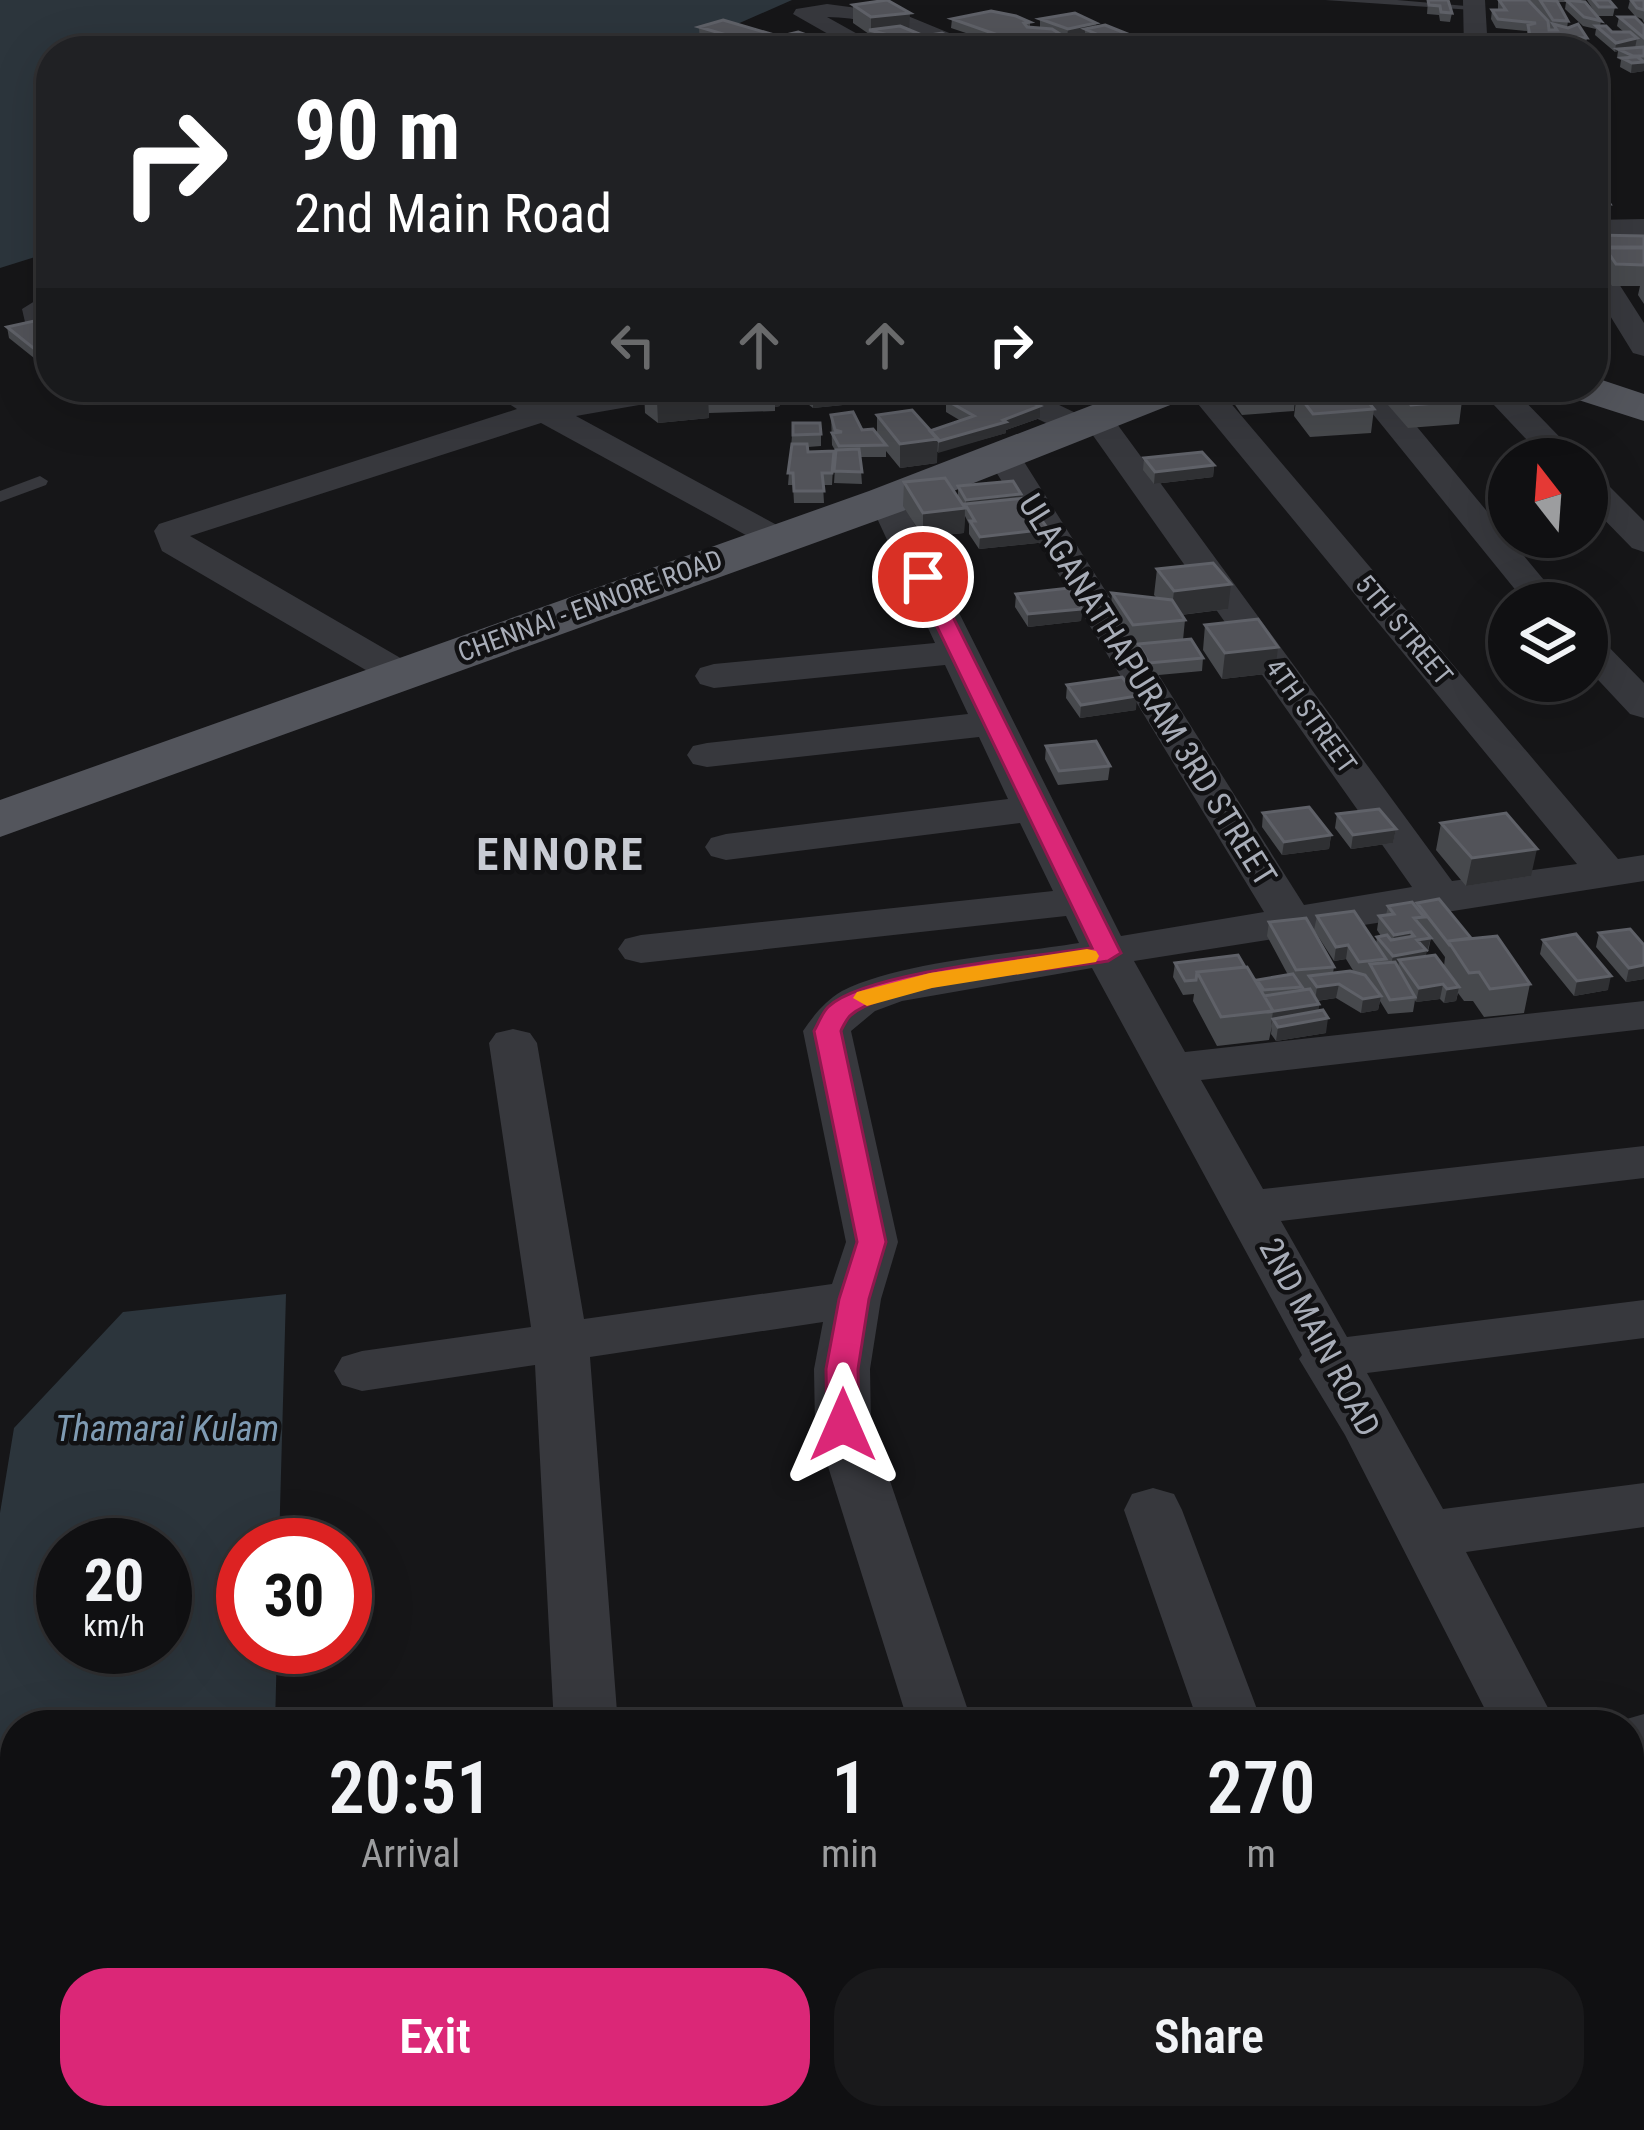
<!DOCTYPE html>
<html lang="en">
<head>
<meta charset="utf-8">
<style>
  body { margin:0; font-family:"Roboto Condensed",sans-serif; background:#19191b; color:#f1f3f6; height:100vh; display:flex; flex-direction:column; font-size:45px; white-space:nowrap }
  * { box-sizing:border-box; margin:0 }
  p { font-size:39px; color:#9c9d9f }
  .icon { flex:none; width:66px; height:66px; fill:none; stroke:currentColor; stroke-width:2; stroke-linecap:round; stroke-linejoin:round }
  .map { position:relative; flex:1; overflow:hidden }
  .drawer { position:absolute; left:0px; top:1710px; width:1644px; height:420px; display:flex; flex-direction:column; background:#101012; border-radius:48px 48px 0 0; box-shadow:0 12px 48px #0002,0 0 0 3px #303032 }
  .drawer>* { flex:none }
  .banner { position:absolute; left:36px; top:36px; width:1572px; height:366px; border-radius:48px; box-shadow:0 12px 48px #0002,0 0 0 3px #303032; background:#202124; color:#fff; overflow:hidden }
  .needle { width:78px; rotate:343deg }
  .fabs { position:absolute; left:1488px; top:438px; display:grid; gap:24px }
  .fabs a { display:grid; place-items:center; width:120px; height:120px; border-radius:50%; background:#101012; box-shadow:0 12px 48px #0002,0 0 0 3px #303032; font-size:60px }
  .speed { position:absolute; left:36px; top:1518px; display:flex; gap:24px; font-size:60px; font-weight:700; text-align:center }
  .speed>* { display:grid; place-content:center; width:156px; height:156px; border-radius:50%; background:#101012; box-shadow:0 12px 48px #0002,0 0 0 3px #303032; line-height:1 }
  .speed small { font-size:30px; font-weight:400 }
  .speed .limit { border:18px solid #d22; background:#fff; color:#111 }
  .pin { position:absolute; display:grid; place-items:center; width:102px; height:102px; color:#fff; margin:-51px; border:6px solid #fff; border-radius:50%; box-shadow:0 3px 12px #0007 }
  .me { position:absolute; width:132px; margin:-66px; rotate:0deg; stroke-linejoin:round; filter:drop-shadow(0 0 9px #0008) }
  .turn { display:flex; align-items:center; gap:42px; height:252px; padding:0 60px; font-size:54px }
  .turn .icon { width:156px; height:156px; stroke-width:2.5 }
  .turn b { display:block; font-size:84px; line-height:102px }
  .lanes { display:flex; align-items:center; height:114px; padding:0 60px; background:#0003; justify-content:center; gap:60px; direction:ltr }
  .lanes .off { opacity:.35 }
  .eta { display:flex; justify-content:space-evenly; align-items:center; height:204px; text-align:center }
  .eta b { font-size:72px; font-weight:600; line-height:84px }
  .primary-button { display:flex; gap:24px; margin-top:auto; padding:24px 60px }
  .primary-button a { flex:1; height:138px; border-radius:48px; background:#db2777; color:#fff; font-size:48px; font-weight:600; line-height:138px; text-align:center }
  .primary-button a+a { background:#19191b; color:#f1f3f6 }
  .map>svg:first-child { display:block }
</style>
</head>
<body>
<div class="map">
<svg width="1644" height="2130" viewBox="0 0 1644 2130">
  <rect width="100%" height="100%" fill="#161618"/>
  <!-- water -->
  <path fill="#2c353c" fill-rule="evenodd" d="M0 0H792L676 51H51V252L0 268Z
    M286 1294 279 1545H243V1647H277L275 1725H15V2115H265V2130H0V1513L14 1428 123 1312ZM63 1545H165V1647H63Z"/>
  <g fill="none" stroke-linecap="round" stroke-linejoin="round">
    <!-- service -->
    <path fill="#37383d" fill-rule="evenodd" d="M1325 0H1397L1478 7 1473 10Z
      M1593 67 1609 77V83L1593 77Z
      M51 291V301L37 311V317L51 329V341L25 322 22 309Z
      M40 476 48 481 46 485 0 502V491Z"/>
    <!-- minor -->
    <path fill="#37383d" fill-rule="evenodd" d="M1463 0H1485L1488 51H1464Z
      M827 4 903 14 993 51C935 51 889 17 827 17L888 51H858L793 14 796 9Z
      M1644 219V235L1593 236V220Z
      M1593 256 1603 259 1644 323V356L1633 353 1593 288Z
      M483 387H522L549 401 636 387H777L761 396 639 405 576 416 788 531 794 538 788 545H764L541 423 190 536 416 667 421 675 416 683H388L162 551 154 531 159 524 517 409Z
      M981 387H1022L1084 417 1098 410 1109 413 1452 881 1577 864 1184 387H1217L1618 859 1644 855V881L1134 961 1185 1052 1644 1001V1029L1201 1080 1263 1189 1644 1146V1178L1281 1221 1347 1337 1644 1300V1338L1367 1373 1443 1509 1644 1483V1527L1466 1552 1557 1725H1493L1345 1435 1299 1359 1302 1355 1092 968 902 1001 875 1011 851 1031 898 1242 881 1299 870 1369 871 1425 973 1725H909L815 1425 814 1369 823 1322 590 1357 618 1725H554L535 1365 362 1391 342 1385 334 1371 342 1357 362 1351 531 1327 489 1043 496 1033 513 1029 530 1033 537 1043 584 1319 832 1284 846 1242 803 1031C814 1015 825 1001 842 991 901 961 1012 954 1079 943L1066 916 641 963 625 959 618 949 625 939 641 935 1053 891 1020 823 726 860 711 856 705 847 711 838 726 834 1008 799 979 737 707 767 693 764 687 755 693 746 707 743 968 714 945 665 714 688 700 684 695 676 700 668 714 664 935 643 869 501 874 494H898L903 501 1121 936 1264 912 987 457 992 450H1016L1021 457 1304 905 1412 887 1092 434H1069L986 394Z
      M1351 387H1384L1563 603H1526Z
      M1477 387H1511L1581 459H1545Z
      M1587 473 1599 476 1644 521V552L1632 548 1587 502Z
      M1587 635 1600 638 1644 683V718L1630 714 1587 668Z
      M1153 1488 1174 1494 1182 1510 1263 1725H1199L1124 1510 1132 1494Z
      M1644 1714V1768L1629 1770V1725H1606Z
      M1629 1916 1644 1921V2047L1629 2049Z
      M574 2115H648L649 2130H575Z
      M702 2115H884L877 2130H696Z
      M1028 2115H1102L1106 2130H1032Z"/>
    <!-- primary -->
    <path fill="#53555c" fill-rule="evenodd" d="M1593 377 1644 394V421L1566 396 1559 387H1593Z
      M1139 387H1200L1193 396 903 511 0 837V800L869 491Z"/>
  </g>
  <!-- wall -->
  <path fill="#47494d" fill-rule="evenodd" d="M1428 0 1452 13 1450 22 1440 21 1439 15 1427 14Z
    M1498 0H1568L1601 21 1600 26 1612 32H1624L1617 26 1619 17 1644 26V71L1631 73 1620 67 1621 60 1617 58 1618 51 1615 52 1595 35 1596 29 1583 26 1565 9 1566 2H1558L1568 21 1567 28 1587 38 1585 48 1544 46 1548 51H1501L1502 45 1521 48 1522 41 1528 42 1527 31 1496 28 1491 19 1492 10H1498Z
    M1587 0H1609L1615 7 1613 16H1597Z
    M1630 0H1644V23L1642 19 1635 16 1628 8Z
    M853 5 924 36 968 46 980 44 981 38 951 28 952 19 1030 22V28H1040V19L1096 23V27L1150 43 1200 45V48L1214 51H891V45L869 39V34L853 23ZM1085 34V38L1095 42 1094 47 1073 42 1067 38Z
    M699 27 771 34V51H719L700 45Z
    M812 37V46L866 47 883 51H809V47L793 51H783L773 48V38Z
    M1593 189 1610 204 1606 224H1593Z
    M1594 235 1644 236V304L1638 295 1640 286H1612L1601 269 1604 257H1598L1593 248Z
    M34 321 39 362 9 338 7 327Z
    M780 387V406L775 407V411L709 413V418L658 423 645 413 644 390Z
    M800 387H933V392H928V397L878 402 876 397 863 398V403L813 408 800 398Z
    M1230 387H1296L1294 411 1242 415 1229 396Z
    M1391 387H1450L1462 401 1459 424 1408 428 1388 405Z
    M1297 393 1374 409 1371 433 1310 437 1294 416Z
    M946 400 1040 418 1006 430V433L937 452V463L900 468 886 451V457H860L862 484 834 483 836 452 832 445 831 415 862 430 877 433V415L930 431 961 421 946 412Z
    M793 423 821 434V446L808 447V452L834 451 832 485H823L824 503H794L793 485H788Z
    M1144 458 1214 465 1213 477 1154 484 1143 470Z
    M904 482 958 497V486L1021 494V498L1047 542 979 549 969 534V524L965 516V511L964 533 923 537 903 506Z
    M1157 569 1228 609 1181 615 1185 620 1183 640 1203 658 1202 671 1148 676 1137 657 1138 650H1131L1110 618 1112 593 1157 598 1154 595Z
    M1016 594 1082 609 1081 621 1028 627 1015 607Z
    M1205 625 1275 673 1222 679 1203 650Z
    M1067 685 1136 710 1080 718 1066 698Z
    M1046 746 1110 766 1108 780 1058 785 1045 759Z
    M1263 813 1331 835 1329 849 1282 855 1262 827Z
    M1337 814 1396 829 1393 843 1351 849 1335 828Z
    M1441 823 1531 876 1466 886 1436 850Z
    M1417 903 1471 938 1530 984 1524 1013 1484 1017 1473 1001H1464L1458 993 1456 1001 1444 1003 1440 999 1416 1002 1415 1000 1413 1012 1388 1014 1380 1001 1378 1010 1361 1013 1336 998 1317 1001 1319 1004 1318 1011 1326 1033 1276 1041 1271 1034 1272 1026 1269 1040 1217 1046 1193 1001 1194 994 1183 995 1173 977 1175 963 1256 982 1288 975 1267 936 1269 922 1334 967 1333 973 1354 972 1346 959 1334 961 1314 930 1317 916 1376 944 1377 937 1381 936 1377 930 1379 916 1386 915 1388 906H1416ZM1431 938 1445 957 1444 966 1425 956V952H1428Z
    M1599 933 1644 944V979L1626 982 1596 947Z
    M1543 940 1608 990 1574 996 1540 954Z"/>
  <!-- shaded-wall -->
  <path fill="#2f3033" d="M910 13 909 31 871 30V17Z
    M1096 23V32L1085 29V34L1067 38 1068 29Z
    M771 34V51H747V41Z
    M812 37V46L787 51V43Z
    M1637 38 1635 48 1618 49V51L1615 52 1616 43Z
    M1644 62V71L1631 73 1632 63Z
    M51 348V359L39 362 37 351Z
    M773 387H780V406L775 407V388Z
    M813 387H876V397L863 398V403L813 408Z
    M879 387H933V392H928V397L878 402Z
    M708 395 709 418 658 423 657 400Z
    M1040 406V418L1006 430V433L938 453 939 441Z
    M938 439 937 463 900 468V444Z
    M1214 465 1213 477 1154 484 1155 472Z
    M1021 494V507L966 505V500Z
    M965 508 964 533 923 537V513Z
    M1048 529 1047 542 979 549 980 537Z
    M1231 584 1228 609 1171 616 1174 591Z
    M1082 609 1081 621 1028 627V614Z
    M1278 647 1275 673 1222 679 1225 653Z
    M1137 696 1136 710 1080 718 1081 705Z
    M1396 829 1393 843 1351 849 1353 835Z
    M1331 835 1329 849 1282 855 1284 842Z
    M1537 849 1531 876 1466 886 1472 858Z
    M1411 932 1408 946 1392 949 1394 935Z
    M1431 938 1423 965 1399 960 1398 969 1390 970 1393 956 1417 940Z
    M1348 945 1346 959 1334 961 1336 947Z
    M1644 965V979L1626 982 1629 968Z
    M1611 976 1608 990 1574 996 1577 981Z
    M1339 984 1336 998 1315 1001 1317 987Z
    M1443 984 1440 999 1416 1002 1419 988Z
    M1459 987 1456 1001 1444 1003 1447 989Z
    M1381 996 1378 1010 1361 1013 1363 999Z
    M1319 1004 1317 1019H1273L1271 1026 1273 1011Z
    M1328 1018 1326 1033 1276 1041 1278 1027Z"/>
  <!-- building -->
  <path fill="#525359" stroke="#5f6168" stroke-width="3" d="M887 0 910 13 871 17 853 5Z
    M1428 0H1448L1452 13 1441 12 1440 6 1429 5Z
    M1499 0H1528L1548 21 1549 30H1557L1553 24 1568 28 1578 24 1587 38 1530 36 1528 25 1536 23 1498 19 1492 10H1506Z
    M1540 0 1557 1 1568 21 1553 20Z
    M1566 0 1585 2 1601 21 1584 17Z
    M1593 0H1609L1615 7H1599Z
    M1631 0H1644V10L1637 8Z
    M991 11 1016 16 1030 22 1024 23 1027 27 1052 29 1073 42 1099 48 1091 50 1094 51H1032L981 37 995 34 952 19Z
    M1075 13 1096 23 1068 29 1040 19Z
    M1619 17H1635L1644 26V38Z
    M723 20 771 34 747 41 699 27Z
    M1105 25 1150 43 1179 37 1200 45 1171 51H1127L1104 43 1095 37 1101 36 1085 29Z
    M900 26 924 36 942 33 968 46 980 43 999 51H910L891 42 899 41 892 38 896 37 869 30Z
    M1596 26H1606L1612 32H1630L1637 38 1616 43Z
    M798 32 812 37 787 43 773 38Z
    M856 36 866 41 857 43 865 47 875 45 883 51H819L809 46Z
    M1522 41 1542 44 1548 50 1530 51Z
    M1502 45 1519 46 1523 51H1506Z
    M1205 47 1214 51H1173Z
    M1644 47V56H1636L1644 62 1632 63 1622 58 1635 57 1618 49Z
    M1593 189H1600L1610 204H1593Z
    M1594 235 1644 236V247H1600Z
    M1605 248H1644V265L1616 264Z
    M34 321 51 334V348L37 351 7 327Z
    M647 387H775V388L706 390 708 395 657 400 644 390Z
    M978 387H996L1040 406 1003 420 1006 422 939 441 930 431 974 416 946 400Z
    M1241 387H1296L1297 388 1244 392Z
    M1396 387H1450L1462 401 1411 405Z
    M1358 389 1374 409 1313 414 1297 393Z
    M912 410 938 439 900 444 877 415Z
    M853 412 862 430 873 429 886 445 839 446 832 433 842 432 835 430 831 415Z
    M793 423H820L821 434 793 435Z
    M792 444H807L808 452 834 451 832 473H822L824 491H794L793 473H788Z
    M859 449 862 472 834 471 836 450Z
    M1202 452 1214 465 1155 472 1144 458Z
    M945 478 965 508 923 513 904 482Z
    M1013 481 1021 494 966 500 958 486Z
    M1026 498 1048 529 980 537 970 521H975L965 504Z
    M1213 563 1231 584 1174 591 1157 569Z
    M1069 588 1082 609 1028 614 1016 594Z
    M1112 593 1172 600 1185 620 1133 625Z
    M1258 619 1278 647 1225 653 1205 625Z
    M1191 639 1203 658 1149 663 1138 644Z
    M1122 677 1137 696 1081 705 1067 685Z
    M1096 741 1110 766 1059 771 1046 746Z
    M1309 807 1331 835 1284 842 1263 813Z
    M1379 809 1396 829 1353 835 1337 814Z
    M1506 813 1537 849 1472 858 1441 823Z
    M1439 899 1471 938 1448 941V943L1417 903Z
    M1412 902 1424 917 1414 918 1431 938 1417 940 1426 950 1393 956 1377 937 1387 935 1391 940 1414 936 1411 932 1394 935 1379 916 1394 914 1388 906Z
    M1354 911 1386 959 1359 962 1348 945 1336 947 1317 916Z
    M1306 918 1334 967 1296 970 1269 922Z
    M1630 929 1644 945V965L1629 968 1599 933Z
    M1576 934 1611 976 1577 981 1543 940Z
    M1497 936 1530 984 1490 989 1479 972 1469 973 1448 941Z
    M1238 955 1245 967 1197 972 1196 980 1185 981 1175 963Z
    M1435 955 1459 987 1447 989 1443 984 1419 988 1399 960Z
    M1395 962 1415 997 1390 1000 1370 964Z
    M1247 967 1273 1011 1221 1017 1197 972Z
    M1350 971 1365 975 1381 996 1363 999 1339 984 1317 987 1309 976Z
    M1293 974 1302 987 1264 990 1257 980Z
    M1310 989 1319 1004 1268 1012H1267L1273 1011 1264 996Z
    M1323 1010 1328 1018 1278 1027 1273 1019Z
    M1009 2115H1053L1057 2130H918V2128Z"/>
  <!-- route -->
  <path fill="#db2777" stroke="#8e194d" stroke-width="3" d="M923 570 933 577 1121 953 1108 961C1052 970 890 982 851 1015 848 1017 842 1028 841 1031L886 1242 869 1299 858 1369 859 1425 854 1433H832L827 1425 826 1369 839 1299 857 1242 814 1031C818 1024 822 1013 828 1007 864 972 1038 956 1092 948L913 577Z"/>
  <!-- slow -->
  <path fill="#f59e0b" d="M1087 949 1096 951 1099 956 1096 962 932 988 867 1006 853 998 857 992 930 973Z"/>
  <g text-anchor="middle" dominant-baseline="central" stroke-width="9" stroke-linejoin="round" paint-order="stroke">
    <!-- far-street labels -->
    <g font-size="27" fill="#a8adb8" stroke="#111113">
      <text transform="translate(590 606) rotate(-20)">CHENNAI - ENNORE ROAD</text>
      <text transform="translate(1404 630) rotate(50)">5TH STREET</text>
      <text transform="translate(1311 716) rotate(54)">4TH STREET</text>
    </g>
    <!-- street labels -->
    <g font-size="33" fill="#a8adb8" stroke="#111113">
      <text transform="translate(1148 690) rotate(58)">ULAGANATHAPURAM 3RD STREET</text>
      <text transform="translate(1320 1337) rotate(62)">2ND MAIN ROAD</text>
    </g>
    <!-- water labels -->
    <g font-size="36" font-style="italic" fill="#7f9bb3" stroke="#111113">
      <text x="167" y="1429">Thamarai Kulam</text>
    </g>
    <!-- district labels -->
    <g font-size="45" font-weight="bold" letter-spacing="3" fill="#c9ccd4" stroke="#111113">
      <text x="561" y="854">ENNORE</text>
    </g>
  </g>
</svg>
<div class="fabs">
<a><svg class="needle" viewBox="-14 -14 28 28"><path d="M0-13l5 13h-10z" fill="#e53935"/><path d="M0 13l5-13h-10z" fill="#9c9d9f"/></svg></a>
<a><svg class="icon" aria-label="layers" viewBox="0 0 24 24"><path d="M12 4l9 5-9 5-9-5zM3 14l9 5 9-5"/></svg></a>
</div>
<div class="speed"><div>20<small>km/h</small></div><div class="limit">30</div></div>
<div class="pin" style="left:923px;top:577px;background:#d93025"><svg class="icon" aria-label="arrive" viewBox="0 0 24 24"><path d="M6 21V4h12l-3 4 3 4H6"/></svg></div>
<svg class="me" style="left:843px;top:1425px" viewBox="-20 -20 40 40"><path d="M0-17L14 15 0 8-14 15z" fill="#db2777" stroke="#fff" stroke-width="4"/></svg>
<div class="banner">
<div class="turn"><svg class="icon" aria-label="right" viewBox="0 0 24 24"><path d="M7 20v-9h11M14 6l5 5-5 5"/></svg><div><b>90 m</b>2nd Main Road</div></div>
<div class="lanes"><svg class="icon off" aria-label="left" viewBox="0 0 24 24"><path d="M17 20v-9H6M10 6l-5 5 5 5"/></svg><svg class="icon off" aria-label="ahead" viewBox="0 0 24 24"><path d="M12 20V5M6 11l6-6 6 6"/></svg><svg class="icon off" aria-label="ahead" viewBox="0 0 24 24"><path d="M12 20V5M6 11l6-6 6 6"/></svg><svg class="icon" aria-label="right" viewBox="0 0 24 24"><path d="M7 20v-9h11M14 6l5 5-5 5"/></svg></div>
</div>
<section class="drawer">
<div class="eta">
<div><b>20:51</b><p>Arrival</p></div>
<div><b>1</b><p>min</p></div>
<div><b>270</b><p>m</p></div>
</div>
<div class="primary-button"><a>Exit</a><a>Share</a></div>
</section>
</div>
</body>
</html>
